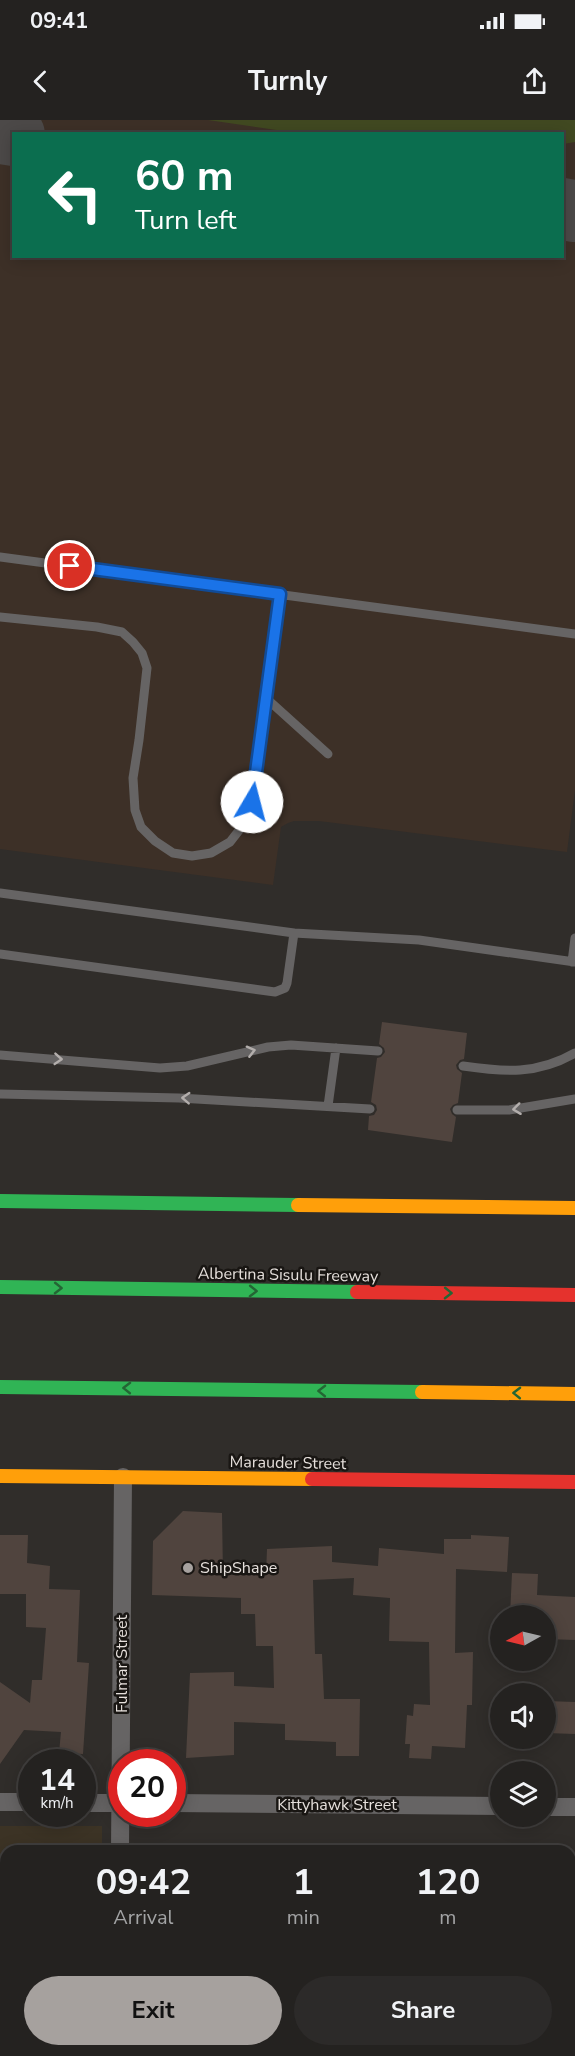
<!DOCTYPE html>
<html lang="en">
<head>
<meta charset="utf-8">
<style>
  body { margin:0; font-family:"Nunito Sans",sans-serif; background:#2c2a29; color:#f1f3f6; height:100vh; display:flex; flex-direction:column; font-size:22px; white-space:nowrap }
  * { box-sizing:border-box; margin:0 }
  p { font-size:20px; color:#a3a4a5 }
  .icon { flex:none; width:33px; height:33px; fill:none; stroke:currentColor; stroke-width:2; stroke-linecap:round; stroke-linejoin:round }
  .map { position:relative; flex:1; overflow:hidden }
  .sheet { position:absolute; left:0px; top:1725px; width:576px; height:212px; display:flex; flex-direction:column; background:#242220; border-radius:18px 18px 0 0; box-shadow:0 3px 15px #0003,0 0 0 2px #413f3e }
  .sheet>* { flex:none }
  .hud { position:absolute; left:12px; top:12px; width:552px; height:126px; border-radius:0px; box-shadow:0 3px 15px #0003,0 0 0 2px #413f3e; background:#0b6e4f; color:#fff; overflow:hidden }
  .needle { width:39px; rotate:262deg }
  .tools { position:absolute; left:490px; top:1485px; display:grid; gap:12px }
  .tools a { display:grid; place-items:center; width:66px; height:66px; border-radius:50%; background:#242220; box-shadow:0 3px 15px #0003,0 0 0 2px #413f3e; font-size:30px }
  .speed { position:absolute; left:18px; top:1629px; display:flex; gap:12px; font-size:30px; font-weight:700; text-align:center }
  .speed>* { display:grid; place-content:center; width:78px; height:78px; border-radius:50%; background:#242220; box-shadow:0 3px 15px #0003,0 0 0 2px #413f3e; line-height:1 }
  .speed small { font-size:15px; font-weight:400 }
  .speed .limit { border:9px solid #d22; background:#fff; color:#111 }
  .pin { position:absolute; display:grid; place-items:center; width:51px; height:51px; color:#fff; margin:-26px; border:3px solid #fff; border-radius:50%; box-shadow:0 2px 6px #0007 }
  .me { position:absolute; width:66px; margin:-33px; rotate:8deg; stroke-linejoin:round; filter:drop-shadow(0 0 4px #0008) }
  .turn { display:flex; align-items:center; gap:21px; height:126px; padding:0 24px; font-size:27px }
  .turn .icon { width:78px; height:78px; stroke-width:2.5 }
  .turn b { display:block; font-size:42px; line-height:51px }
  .eta { display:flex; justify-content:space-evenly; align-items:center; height:102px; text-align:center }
  .eta b { font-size:36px; font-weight:700; line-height:42px }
  .cta { display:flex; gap:12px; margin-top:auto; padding:12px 24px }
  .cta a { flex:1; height:69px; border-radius:36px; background:#a6a19e; color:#111; font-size:24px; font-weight:700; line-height:69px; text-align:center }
  .cta a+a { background:#2c2a29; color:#f1f3f6 }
  .status { display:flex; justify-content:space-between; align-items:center; height:42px; padding:0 30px; background:#242220; direction:ltr }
  .status svg { height:16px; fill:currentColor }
  header { display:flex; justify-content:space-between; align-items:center; height:78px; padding:0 24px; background:#242220; font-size:27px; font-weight:700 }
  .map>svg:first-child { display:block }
</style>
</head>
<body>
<div class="status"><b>09:41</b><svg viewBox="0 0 49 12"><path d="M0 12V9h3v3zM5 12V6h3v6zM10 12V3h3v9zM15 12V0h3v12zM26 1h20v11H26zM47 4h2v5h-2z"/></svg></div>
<header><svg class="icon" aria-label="back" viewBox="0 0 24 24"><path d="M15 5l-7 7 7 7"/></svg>Turnly<svg class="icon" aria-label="share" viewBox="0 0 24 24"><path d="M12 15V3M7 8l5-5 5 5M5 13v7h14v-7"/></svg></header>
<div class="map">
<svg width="575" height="1936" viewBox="0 0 575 1936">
  <rect width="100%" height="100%" fill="#302d2a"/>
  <!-- built -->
  <path fill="#3d3027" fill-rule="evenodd" d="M0 0H575V670L567 732 319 701H294L288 703 281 707 273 765 0 729ZM14 14H562V136H14Z"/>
  <!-- education -->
  <path fill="#3c3325" d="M0 1706H102V1731H6V1930L105 1931V1936H0Z"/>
  <!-- green -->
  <path fill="#414921" d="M208 0H575V22L563 24 562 14H304Z"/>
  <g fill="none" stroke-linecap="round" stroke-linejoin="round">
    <!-- taxiway -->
    <path stroke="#4c4948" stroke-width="62" d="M0 13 14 15
      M562 89 575 91"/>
  </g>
  <!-- building -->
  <path fill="#50443e" d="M382 902 467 913 464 939 460 940 456 945 457 949 462 953 458 983 453 985 450 989 452 994 456 997 452 1022 368 1010 369 996 374 995 377 990 376 985 371 982 377 938 381 937 385 932 384 928 379 924Z
    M183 1391 222 1393 223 1455H266L267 1429 332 1426V1442L378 1446 379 1428 444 1434V1419H471V1415L509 1417 507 1452 456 1449 455 1533 473 1532 472 1585H467L465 1628 432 1626 431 1639 409 1638 410 1624H405L407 1595 413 1596 414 1584 430 1585 429 1522 389 1521 390 1478 353 1475 354 1458 313 1460 315 1534H322L324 1579H360L359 1636H336V1622L285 1620V1604L234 1602V1635L186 1638 190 1553 234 1552V1566L274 1568 273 1526H256L255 1494H241V1478L152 1475 153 1421Z
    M0 1415H28L27 1443 50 1446 49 1469 80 1470 77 1542 89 1543 83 1634 59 1633 61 1612 24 1610 0 1644V1562L30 1583 32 1560H42L46 1508 26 1507V1474H0Z
    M512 1453 538 1454 537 1475 575 1477V1520L546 1519V1496H510Z
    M546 1581 575 1582V1614L546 1613Z"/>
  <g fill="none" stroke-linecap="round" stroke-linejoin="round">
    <!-- lane -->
    <path stroke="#666464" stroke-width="9" d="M0 437 575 514
      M0 497 97 507 122 512 133 522 142 533 147 548 139 620 133 658 135 690 141 707 155 721 173 733 192 736 211 733 230 722 244 704 252 682 280 474
      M266 578 328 634
      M0 773 294 813 419 820 575 842
      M0 834 275 872 285 868 287 863 294 813
      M572 842 575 818
      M0 935 160 948 187 946 268 927 291 925 378 931
      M463 946C504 952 537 955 575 933
      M0 974 179 978 370 989
      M328 986 336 928
      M457 990H509L575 979"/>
    <!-- street -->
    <path stroke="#666464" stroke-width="18" d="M0 1682H32
      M82 1683H122
      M172 1683 501 1686
      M546 1687H575
      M120 1731 123 1357
      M120 1936V1930"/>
    <!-- fast -->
    <path stroke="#30b455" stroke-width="14" d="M0 1081 298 1085
      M0 1167 357 1172
      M0 1267 422 1272"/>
    <!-- slow -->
    <path stroke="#ff9f0a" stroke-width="14" d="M298 1085 575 1088
      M422 1272 575 1274
      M0 1356 312 1359"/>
    <!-- jam -->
    <path stroke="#e5322d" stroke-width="14" d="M357 1172 575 1175
      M312 1359 575 1362"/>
  </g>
  <!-- one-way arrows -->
  <defs><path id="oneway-chevron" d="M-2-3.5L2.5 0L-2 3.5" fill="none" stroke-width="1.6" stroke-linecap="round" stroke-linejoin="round" transform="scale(1.5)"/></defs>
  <g stroke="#b3aeac">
    <use href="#oneway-chevron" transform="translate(251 931) rotate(-14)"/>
    <use href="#oneway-chevron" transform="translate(58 939) rotate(4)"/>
    <use href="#oneway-chevron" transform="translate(186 978) rotate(-177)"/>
    <use href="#oneway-chevron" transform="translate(517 989) rotate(173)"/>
  </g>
  <g stroke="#246534">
    <use href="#oneway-chevron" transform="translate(58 1168) rotate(1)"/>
    <use href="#oneway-chevron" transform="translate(253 1171) rotate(1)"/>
    <use href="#oneway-chevron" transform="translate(448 1173) rotate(1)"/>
    <use href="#oneway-chevron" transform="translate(127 1268) rotate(-179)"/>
    <use href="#oneway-chevron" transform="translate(322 1271) rotate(-179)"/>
    <use href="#oneway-chevron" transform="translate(517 1273) rotate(-179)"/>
  </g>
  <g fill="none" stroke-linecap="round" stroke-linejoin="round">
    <!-- route casing -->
    <g stroke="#114b97" stroke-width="15">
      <path id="route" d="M70 446 280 474 252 682"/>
    </g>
    <!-- route -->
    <use href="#route" stroke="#1a73e8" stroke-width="10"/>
  </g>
  <!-- markers -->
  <circle fill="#a6a19e" stroke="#191613" stroke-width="2" cx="188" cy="1448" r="6"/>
  <g text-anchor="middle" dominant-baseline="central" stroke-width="5" stroke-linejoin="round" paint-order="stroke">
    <!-- street labels -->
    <g font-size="16" fill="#e6e0dc" stroke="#191613">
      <text transform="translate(288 1155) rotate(1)">Albertina Sisulu Freeway</text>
      <text transform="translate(288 1343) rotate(1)">Marauder Street</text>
      <text transform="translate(122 1544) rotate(-90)">Fulmar Street</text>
      <text x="337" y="1685">Kittyhawk Street</text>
    </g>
    <!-- poi labels -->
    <g font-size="16" fill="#e6e0dc" stroke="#191613" text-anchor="start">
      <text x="200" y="1448">ShipShape</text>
    </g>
  </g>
</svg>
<div class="tools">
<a><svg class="needle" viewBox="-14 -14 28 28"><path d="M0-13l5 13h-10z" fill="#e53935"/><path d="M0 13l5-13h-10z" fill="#a3a4a5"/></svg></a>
<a><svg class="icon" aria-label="sound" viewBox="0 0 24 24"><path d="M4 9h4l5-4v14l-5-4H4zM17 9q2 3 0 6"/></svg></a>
<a><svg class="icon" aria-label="layers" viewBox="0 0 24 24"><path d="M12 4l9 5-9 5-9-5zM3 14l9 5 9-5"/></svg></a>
</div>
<div class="speed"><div>14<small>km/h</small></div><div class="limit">20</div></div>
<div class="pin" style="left:70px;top:446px;background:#d93025"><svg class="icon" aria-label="arrive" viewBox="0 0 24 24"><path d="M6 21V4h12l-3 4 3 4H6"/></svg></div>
<svg class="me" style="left:252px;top:682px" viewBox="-20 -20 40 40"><circle r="19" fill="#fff"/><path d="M0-13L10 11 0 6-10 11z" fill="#1a73e8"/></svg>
<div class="hud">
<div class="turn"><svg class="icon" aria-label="left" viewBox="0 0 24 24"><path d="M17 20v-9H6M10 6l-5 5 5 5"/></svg><div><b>60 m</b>Turn left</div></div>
</div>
<section class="sheet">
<div class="eta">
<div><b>09:42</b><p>Arrival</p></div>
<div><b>1</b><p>min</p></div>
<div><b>120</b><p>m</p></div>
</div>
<div class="cta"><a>Exit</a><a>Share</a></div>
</section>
</div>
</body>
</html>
